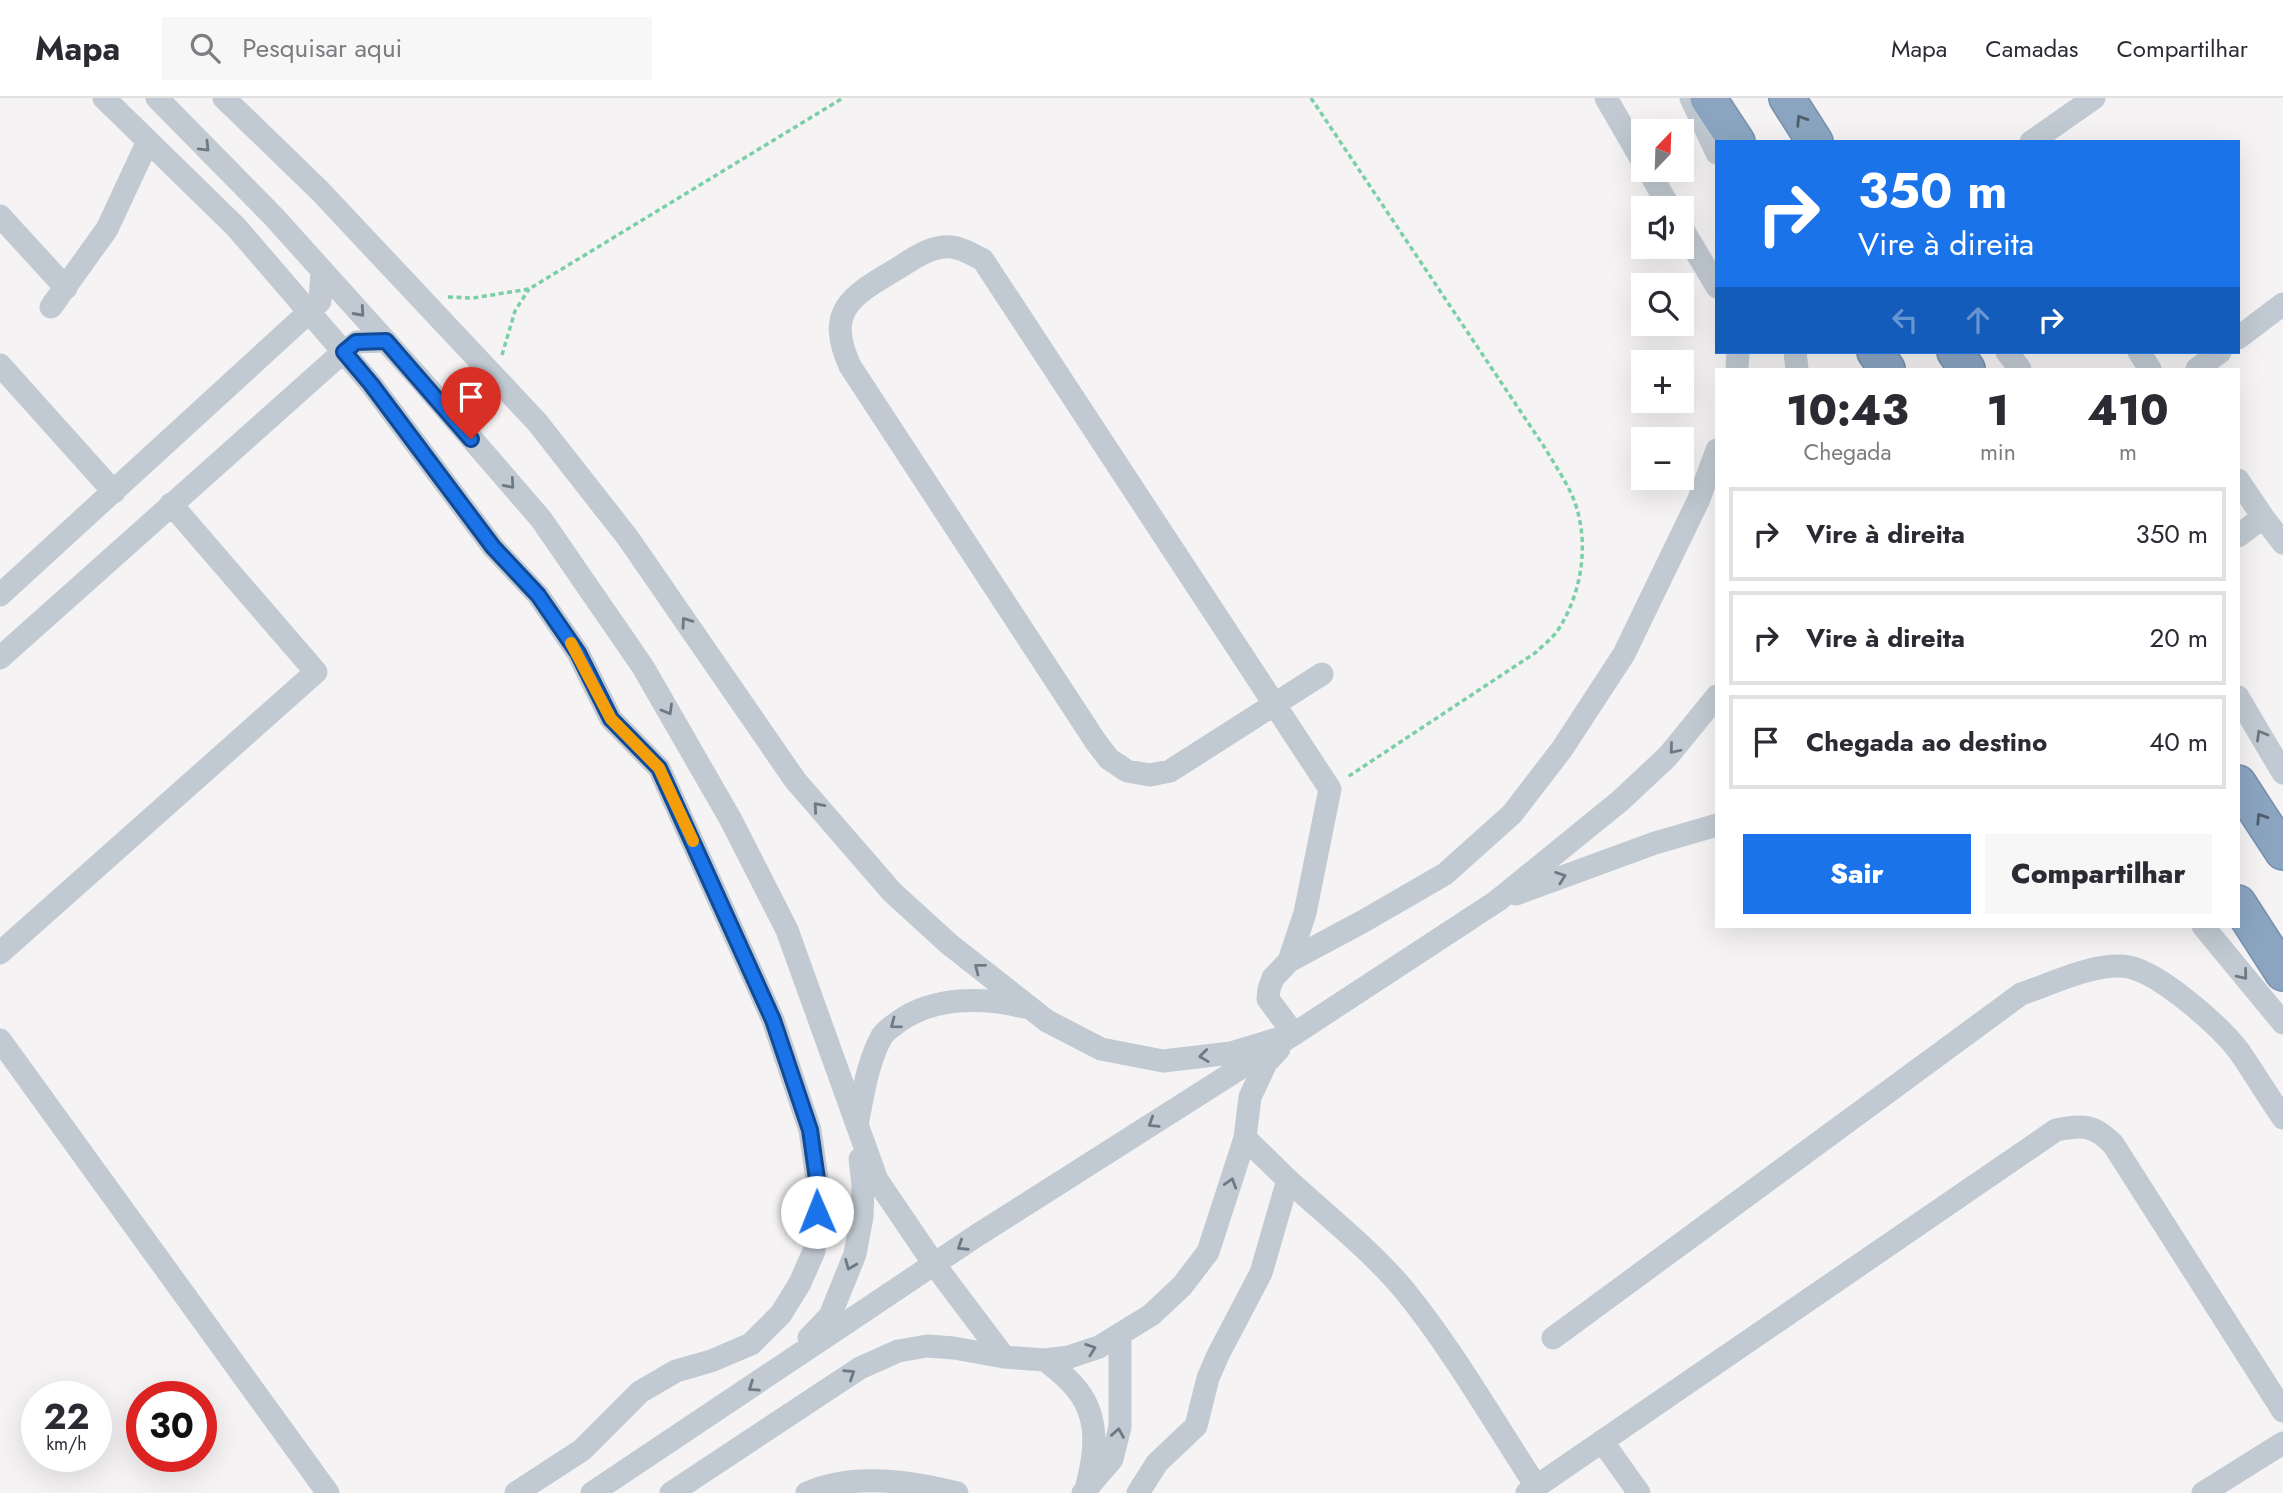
<!DOCTYPE html>
<html lang="pt">
<head>
<meta charset="utf-8">
<style>
  body { margin:0; font-family:Jost,sans-serif; background:#f7f7f7; color:#2b2b33; height:100vh; display:flex; flex-direction:column; font-size:26px; white-space:nowrap }
  * { box-sizing:border-box; margin:0 }
  p { font-size:23px; color:#7c7c81 }
  .icon { flex:none; width:38px; height:38px; fill:none; stroke:currentColor; stroke-width:2; stroke-linecap:round; stroke-linejoin:round }
  .map { position:relative; flex:1; overflow:hidden }
  .panel { position:absolute; left:1715px; top:270px; width:525px; height:560px; display:flex; flex-direction:column; background:#fff; border-radius:0px; box-shadow:0 7px 28px #0002 }
  .panel>* { flex:none }
  .guide { position:absolute; left:1715px; top:42px; width:525px; height:214px; border-radius:0px; box-shadow:0 7px 28px #0002; background:#1a73e8; color:#fff; overflow:hidden }
  .needle { width:46px; rotate:23deg }
  .fabs { position:absolute; left:1631px; top:21px; display:grid; gap:14px }
  .fabs a { display:grid; place-items:center; width:63px; height:63px; border-radius:0px; background:#fff; box-shadow:0 7px 28px #0002; font-size:35px }
  .speed { position:absolute; left:21px; top:1283px; display:flex; gap:14px; font-size:35px; font-weight:700; text-align:center }
  .speed>* { display:grid; place-content:center; width:91px; height:91px; border-radius:50%; background:#fff; box-shadow:0 7px 28px #0002; line-height:1 }
  .speed small { font-size:18px; font-weight:400 }
  .speed .limit { border:10px solid #d22; background:#fff; color:#111 }
  .pin { position:absolute; display:grid; place-items:center; width:60px; height:60px; color:#fff; margin:-72px -30px; border-radius:50% 50% 50% 0; rotate:-45deg; box-shadow:0 0 7px #0007 }
  .pin .icon { rotate:45deg }
  .me { position:absolute; width:77px; margin:-38px; rotate:359deg; stroke-linejoin:round; filter:drop-shadow(0 0 5px #0008) }
  .turn { display:flex; align-items:center; gap:24px; height:147px; padding:0 28px; font-size:32px }
  .turn .icon { width:91px; height:91px; stroke-width:2.5 }
  .turn b { display:block; font-size:49px; line-height:60px }
  .lanes { display:flex; align-items:center; height:66px; padding:0 28px; background:#0003; justify-content:center; gap:35px; direction:ltr }
  .lanes .off { opacity:.35 }
  .eta { display:flex; justify-content:space-evenly; align-items:center; height:119px; text-align:center }
  .eta b { font-size:42px; font-weight:800; line-height:49px }
  .action { display:flex; gap:14px; margin-top:auto; padding:14px 28px }
  .action a { flex:1; height:80px; border-radius:0px; background:#1a73e8; color:#fff; font-size:28px; font-weight:800; line-height:80px; text-align:center }
  .action a+a { background:#f7f7f7; color:#2b2b33 }
  ul { padding:0; list-style:none }
  li { display:flex; align-items:center; gap:21px; height:94px; margin:0 14px 10px; padding:0 14px; border:4px solid #e1e1e2; border-radius:0px }
  li div { flex:1 }
  li b { display:block; font-size:26px }
  li em { font-style:normal }
  header { display:flex; align-items:center; gap:42px; box-sizing:border-box; height:98px; padding:0 35px; background:#fff; border-bottom:2px solid #e1e1e2 }
  header strong { font-size:33px }
  nav { display:flex; gap:38px; margin-inline-start:auto; font-size:24px }
  .search { width:490px; height:63px; background:#f7f7f7; display:flex; align-items:center; gap:18px; box-sizing:border-box; padding:0 24px; border-radius:0px; color:#7c7c81; font-size:26px }
  .map>svg:first-child { display:block }
</style>
</head>
<body>
<header>
<strong>Mapa</strong>
<div class="search"><svg class="icon" aria-label="search" viewBox="0 0 24 24"><circle cx="10" cy="10" r="6"/><path d="M15 15l6 6"/></svg>Pesquisar aqui</div>
<nav><a>Mapa</a><a>Camadas</a><a>Compartilhar</a></nav>
</header>
<div class="map">
<svg width="2283" height="1395" viewBox="0 0 2283 1395">
  <rect width="100%" height="100%" fill="#f5f3f3"/>
  <g fill="none" stroke-linecap="round" stroke-linejoin="round">
    <!-- highway casing -->
    <g stroke="#7690ad" stroke-width="38">
      <path id="highway" d="M1708 0 1737 44
        M1787 0 1815 44
        M1875 254 1887 271
        M1955 254 1967 271
        M2238 685 2283 754
        M2238 805 2283 875"/>
    </g>
    <!-- path -->
    <path stroke="#7ad0a6" stroke-width="3.5" stroke-dasharray="5 3.5" stroke-linecap="butt" d="M1311 0 1543 347C1552 362 1562 377 1570 393 1591 436 1584 492 1558 532 1552 541 1542 548 1535 555L1346 680
      M448 199 473 200 529 191 843 0
      M502 257 515 213 529 191"/>
    <!-- minor -->
    <path stroke="#c1cad2" stroke-width="23" d="M104 0 236 129 371 286 493 449 538 497 578 555 611 621 659 670 773 922 810 1032 819 1095 814 1153 800 1185 781 1216 751 1246 711 1263 676 1273 640 1294 582 1352 516 1395
      M157 0 274 119 419 280 541 421 643 569 731 722 787 832 877 1082 934 1166 1004 1259
      M224 0 320 93 537 324 628 440 795 682 892 794 949 846 1047 923 1101 951 1163 963 1231 955 1294 936
      M1606 0 1643 64
      M1691 0 1717 55
      M2031 44 2094 0
      M1648 72 1670 110
      M0 118 66 190
      M1682 130 1717 189
      M51 209 107 131 148 43
      M2238 240 2283 206
      M1795 254 1797 271
      M2007 254 2020 271
      M2139 254 2150 271
      M0 267 114 394
      M1737 271 1738 254
      M2197 271 2220 254
      M2238 382 2263 419 2283 445
      M2238 438 2263 419
      M0 497 309 214 320 203 322 172
      M0 560 343 254 357 244 386 243
      M2238 599 2283 675
      M1516 796 1655 745 1717 727
      M2203 828 2283 925
      M0 855 316 574 171 406
      M1289 863 1305 815 1330 691 983 162C970 155 957 147 943 149 925 151 910 163 895 172 851 198 825 213 850 268L1096 644 1109 661 1127 673 1150 677 1170 673 1322 576
      M1294 936 1268 901 1269 891 1273 880 1289 863 1362 824 1445 776 1512 716 1562 651 1624 556 1699 401 1717 352
      M0 942 328 1395
      M857 1027C863 997 867 965 882 938 886 932 893 928 898 924 934 898 984 899 1024 909
      M1288 1082C1327 1118 1371 1152 1405 1193 1453 1252 1494 1324 1536 1388
      M809 1240 830 1218 855 1156 862 1119 863 1088 860 1061
      M1553 1240 2021 896C2051 886 2098 863 2129 869 2161 876 2219 927 2239 953 2254 975 2268 998 2283 1020
      M1045 1262C1055 1270 1066 1278 1074 1288 1100 1317 1096 1353 1087 1387
      M1602 1343 1639 1395
      M592 1395 976 1138 1294 936 1497 803 1620 703 1668 658 1717 598
      M671 1395 860 1270 898 1253 927 1248 954 1250 1004 1259 1045 1262 1069 1259 1099 1249 1151 1217 1182 1188 1208 1154 1245 1040 1250 999 1266 965 1279 951
      M807 1395C852 1375 911 1383 957 1395
      M1083 1395 1112 1361 1120 1329V1236
      M1138 1395 1157 1365 1196 1328 1208 1280 1218 1257 1261 1175 1288 1082 1245 1040
      M1527 1395 2056 1032C2083 1027 2093 1026 2113 1046L2283 1313
      M2203 1395 2283 1345"/>
    <!-- highway -->
    <use href="#highway" stroke="#8ba5c1" stroke-width="35"/>
  </g>
  <!-- one-way arrows -->
  <defs><path id="oneway-chevron" d="M-2-3.5L2.5 0L-2 3.5" fill="none" stroke-width="1.6" stroke-linecap="round" stroke-linejoin="round" transform="scale(1.75)"/></defs>
  <g stroke="#505e6b">
    <use href="#oneway-chevron" transform="translate(1801 22) rotate(-123)"/>
    <use href="#oneway-chevron" transform="translate(2261 720) rotate(-123)"/>
  </g>
  <g stroke="#6e7983">
    <use href="#oneway-chevron" transform="translate(205 49) rotate(45)"/>
    <use href="#oneway-chevron" transform="translate(360 214) rotate(48)"/>
    <use href="#oneway-chevron" transform="translate(510 386) rotate(49)"/>
    <use href="#oneway-chevron" transform="translate(686 524) rotate(-125)"/>
    <use href="#oneway-chevron" transform="translate(668 612) rotate(60)"/>
    <use href="#oneway-chevron" transform="translate(2261 637) rotate(-120)"/>
    <use href="#oneway-chevron" transform="translate(1674 651) rotate(130)"/>
    <use href="#oneway-chevron" transform="translate(818 709) rotate(-131)"/>
    <use href="#oneway-chevron" transform="translate(1561 779) rotate(-20)"/>
    <use href="#oneway-chevron" transform="translate(979 870) rotate(-142)"/>
    <use href="#oneway-chevron" transform="translate(2243 877) rotate(51)"/>
    <use href="#oneway-chevron" transform="translate(895 926) rotate(143)"/>
    <use href="#oneway-chevron" transform="translate(1204 958) rotate(173)"/>
    <use href="#oneway-chevron" transform="translate(1153 1025) rotate(148)"/>
    <use href="#oneway-chevron" transform="translate(1231 1085) rotate(-73)"/>
    <use href="#oneway-chevron" transform="translate(962 1148) rotate(147)"/>
    <use href="#oneway-chevron" transform="translate(850 1167) rotate(112)"/>
    <use href="#oneway-chevron" transform="translate(1091 1251) rotate(-20)"/>
    <use href="#oneway-chevron" transform="translate(850 1276) rotate(-33)"/>
    <use href="#oneway-chevron" transform="translate(753 1289) rotate(146)"/>
    <use href="#oneway-chevron" transform="translate(1118 1335) rotate(-80)"/>
  </g>
  <g fill="none" stroke-linecap="round" stroke-linejoin="round">
    <!-- route casing -->
    <g stroke="#114b97" stroke-width="18">
      <path id="route" d="M471 341 386 243 356 244 344 254 371 286 493 449 538 497 578 555 611 621 659 670 773 922 810 1032 819 1095 817 1114"/>
    </g>
    <!-- route -->
    <use href="#route" stroke="#1a73e8" stroke-width="12"/>
    <!-- slow -->
    <path stroke="#f59e0b" stroke-width="12" d="M571 545 611 621 659 670 693 743"/>
  </g>
</svg>
<div class="fabs">
<a><svg class="needle" viewBox="-14 -14 28 28"><path d="M0-13l5 13h-10z" fill="#e53935"/><path d="M0 13l5-13h-10z" fill="#7c7c81"/></svg></a>
<a><svg class="icon" aria-label="sound" viewBox="0 0 24 24"><path d="M4 9h4l5-4v14l-5-4H4zM17 9q2 3 0 6"/></svg></a>
<a><svg class="icon" aria-label="search" viewBox="0 0 24 24"><circle cx="10" cy="10" r="6"/><path d="M15 15l6 6"/></svg></a>
<a>+</a>
<a>−</a>
</div>
<div class="speed"><div>22<small>km/h</small></div><div class="limit">30</div></div>
<div class="pin" style="left:471px;top:341px;background:#d93025"><svg class="icon" aria-label="arrive" viewBox="0 0 24 24"><path d="M6 21V4h12l-3 4 3 4H6"/></svg></div>
<svg class="me" style="left:817px;top:1114px" viewBox="-20 -20 40 40"><circle r="19" fill="#fff"/><path d="M0-13L10 11 0 6-10 11z" fill="#1a73e8"/></svg>
<div class="guide">
<div class="turn"><svg class="icon" aria-label="right" viewBox="0 0 24 24"><path d="M7 20v-9h11M14 6l5 5-5 5"/></svg><div><b>350 m</b>Vire à direita</div></div>
<div class="lanes"><svg class="icon off" aria-label="left" viewBox="0 0 24 24"><path d="M17 20v-9H6M10 6l-5 5 5 5"/></svg><svg class="icon off" aria-label="ahead" viewBox="0 0 24 24"><path d="M12 20V5M6 11l6-6 6 6"/></svg><svg class="icon" aria-label="right" viewBox="0 0 24 24"><path d="M7 20v-9h11M14 6l5 5-5 5"/></svg></div>
</div>
<section class="panel">
<div class="eta">
<div><b>10:43</b><p>Chegada</p></div>
<div><b>1</b><p>min</p></div>
<div><b>410</b><p>m</p></div>
</div>
<ul>
<li><svg class="icon" aria-label="right" viewBox="0 0 24 24"><path d="M7 20v-9h11M14 6l5 5-5 5"/></svg><div><b>Vire à direita</b></div><em>350 m</em></li>
<li><svg class="icon" aria-label="right" viewBox="0 0 24 24"><path d="M7 20v-9h11M14 6l5 5-5 5"/></svg><div><b>Vire à direita</b></div><em>20 m</em></li>
<li><svg class="icon" aria-label="arrive" viewBox="0 0 24 24"><path d="M6 21V4h12l-3 4 3 4H6"/></svg><div><b>Chegada ao destino</b></div><em>40 m</em></li>
</ul>
<div class="action"><a>Sair</a><a>Compartilhar</a></div>
</section>
</div>
</body>
</html>
